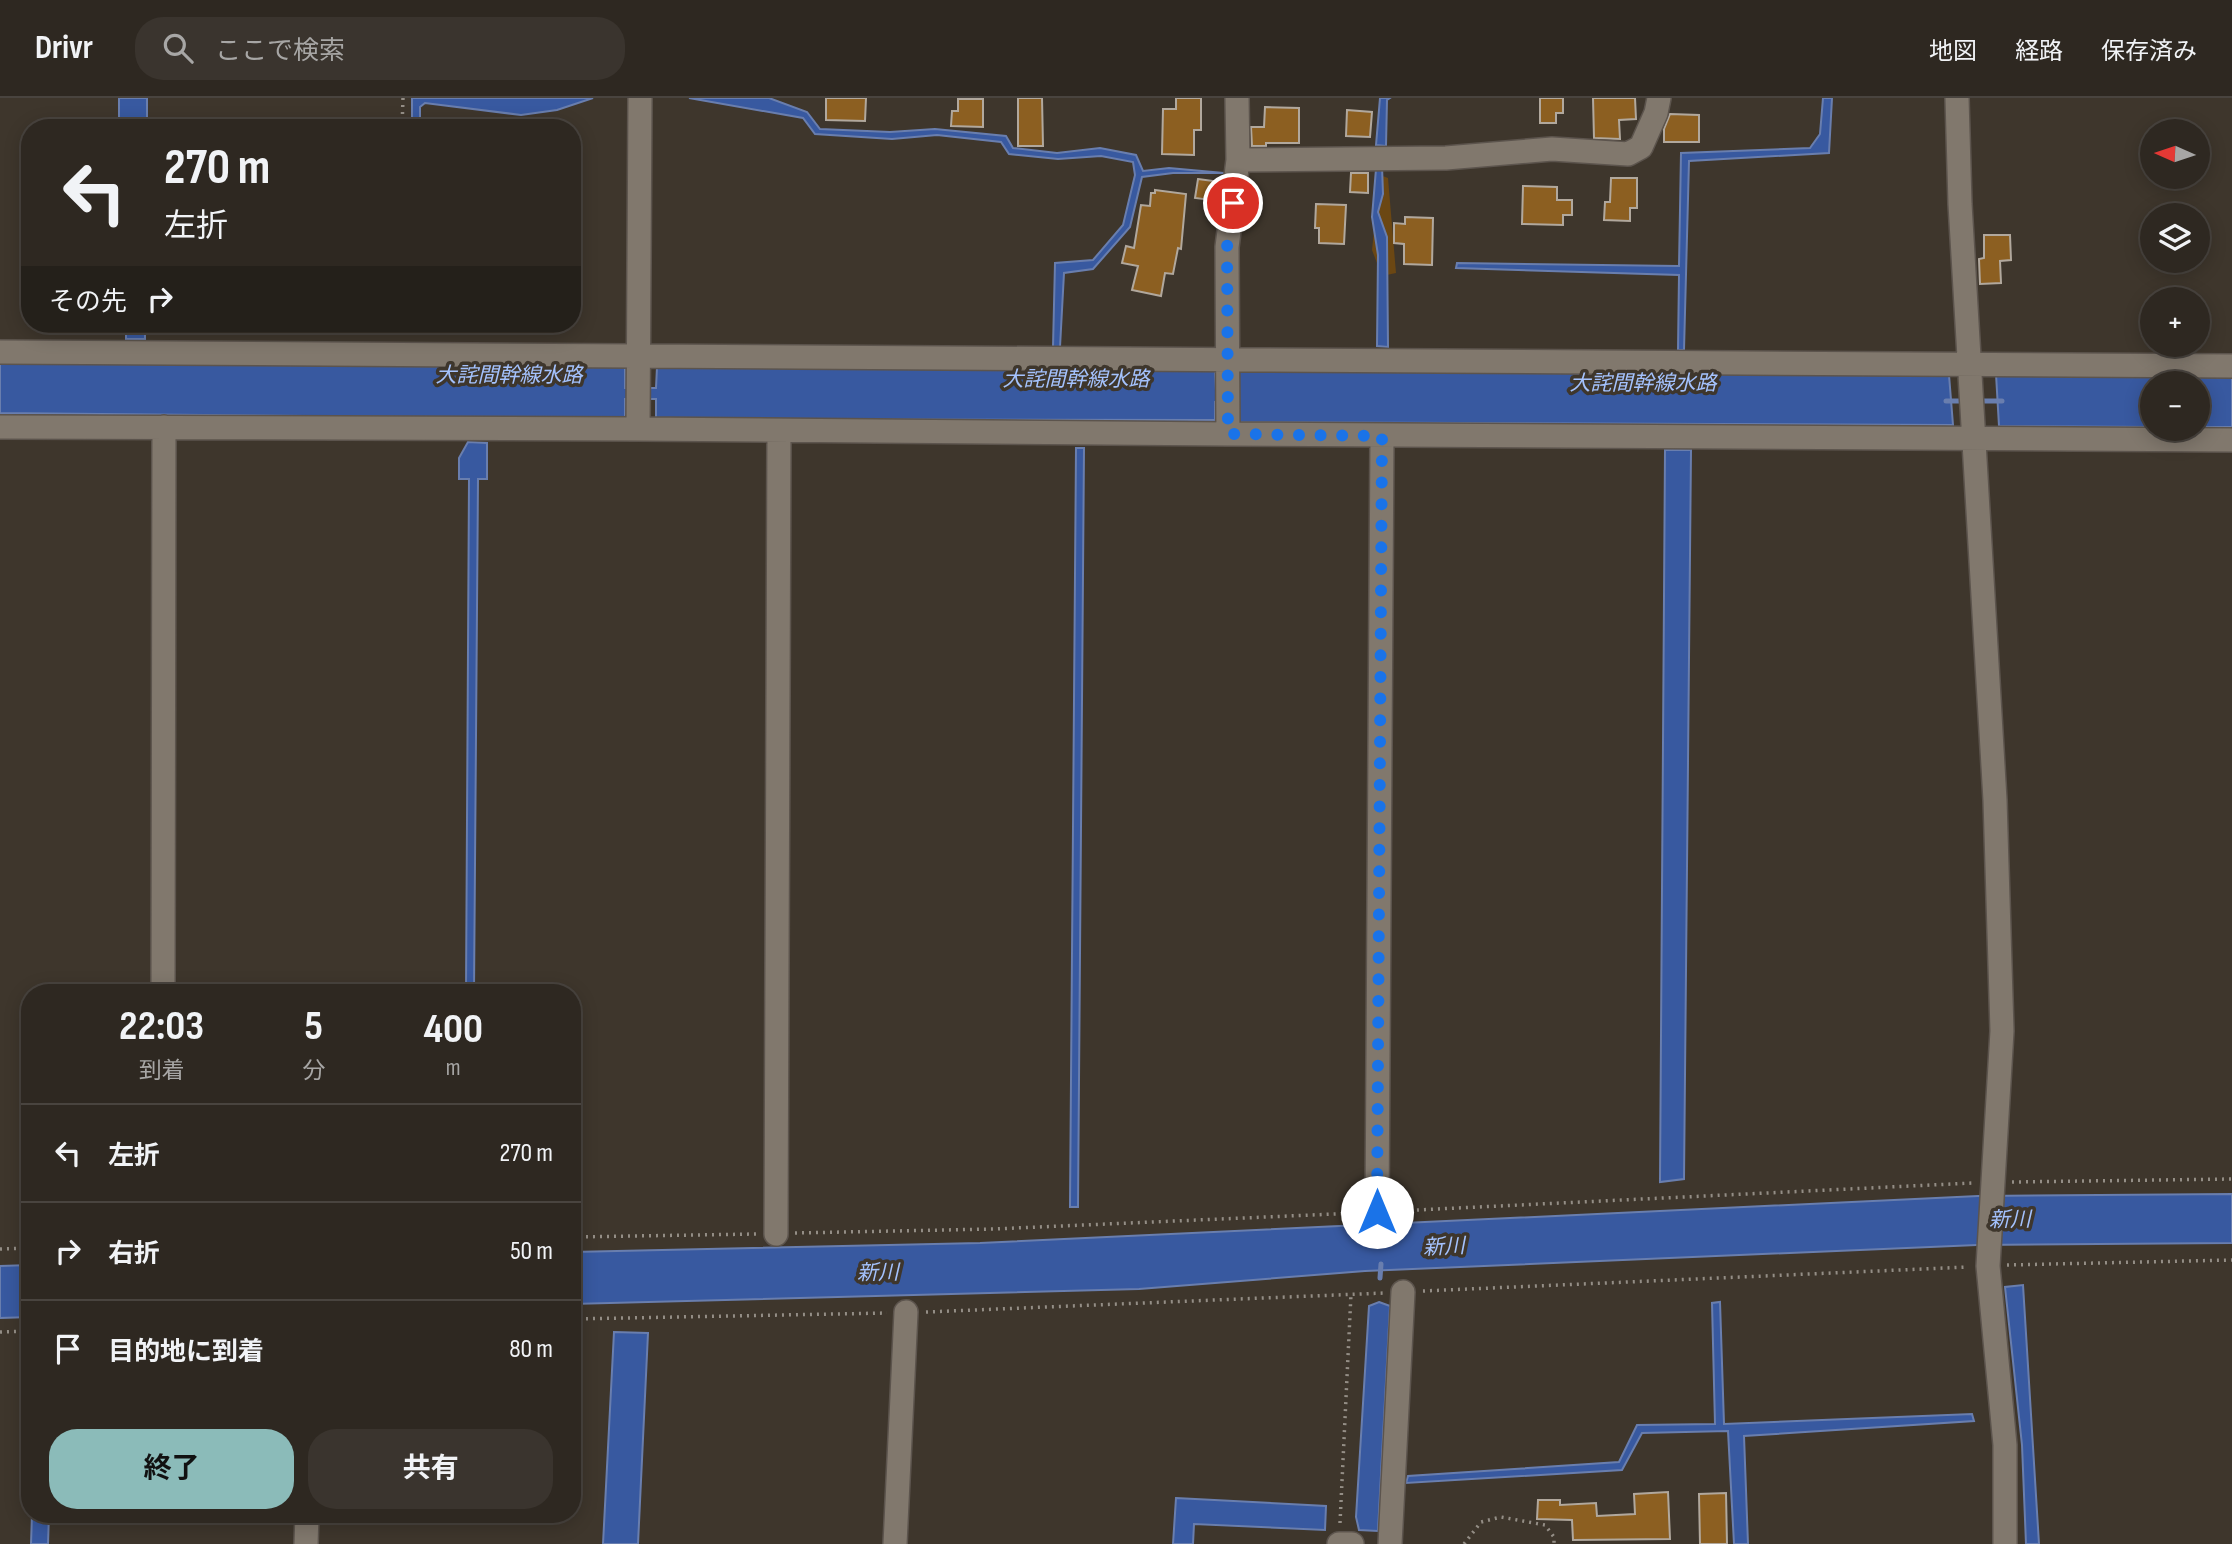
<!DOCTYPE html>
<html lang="ja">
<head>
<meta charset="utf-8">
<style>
  body { margin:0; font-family:"Sofia Sans Condensed","Noto Sans JP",sans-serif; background:#3a342e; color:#f1f3f6; height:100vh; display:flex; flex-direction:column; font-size:26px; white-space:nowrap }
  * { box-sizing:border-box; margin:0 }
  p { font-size:23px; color:#a7a6a5 }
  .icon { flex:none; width:38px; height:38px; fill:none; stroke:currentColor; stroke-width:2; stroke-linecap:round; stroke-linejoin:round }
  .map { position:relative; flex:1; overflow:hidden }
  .side { position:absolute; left:21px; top:886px; width:560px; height:539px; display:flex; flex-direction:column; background:#2e2821; border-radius:28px; box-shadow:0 4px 18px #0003,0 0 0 2px #49443f }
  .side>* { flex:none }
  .hud { position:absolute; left:21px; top:21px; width:560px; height:214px; border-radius:28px; box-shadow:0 4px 18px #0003,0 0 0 2px #49443f; background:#2e2821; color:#f1f3f6; overflow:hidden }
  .needle { width:46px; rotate:273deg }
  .buttons { position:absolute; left:2140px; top:21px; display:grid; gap:14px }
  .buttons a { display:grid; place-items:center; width:70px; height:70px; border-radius:50%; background:#2e2821; box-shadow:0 4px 18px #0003,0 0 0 2px #49443f; font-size:35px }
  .pin { position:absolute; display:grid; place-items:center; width:60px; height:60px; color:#fff; margin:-30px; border:4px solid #fff; border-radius:50%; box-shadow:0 2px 7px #0007 }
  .me { position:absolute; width:77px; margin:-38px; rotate:0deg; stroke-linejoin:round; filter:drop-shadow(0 0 5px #0008) }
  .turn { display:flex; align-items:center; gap:24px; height:147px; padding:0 28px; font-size:32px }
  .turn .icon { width:91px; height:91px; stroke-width:2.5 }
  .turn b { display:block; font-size:49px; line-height:60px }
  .then { display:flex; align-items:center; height:66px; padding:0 28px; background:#0003; gap:14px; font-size:26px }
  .eta { display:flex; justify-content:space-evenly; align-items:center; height:119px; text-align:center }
  .eta b { font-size:42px; font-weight:700; line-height:49px }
  .button { display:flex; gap:14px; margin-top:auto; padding:14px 28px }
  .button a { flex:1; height:80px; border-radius:28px; background:#8bbbb9; color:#111; font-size:28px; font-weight:700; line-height:80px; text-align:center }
  .button a+a { background:#3a342e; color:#f1f3f6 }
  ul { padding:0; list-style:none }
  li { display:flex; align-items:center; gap:21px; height:98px; padding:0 28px; border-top:2px solid #49443f }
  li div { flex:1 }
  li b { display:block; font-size:26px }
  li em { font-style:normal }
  header { display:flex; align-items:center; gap:42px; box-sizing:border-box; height:98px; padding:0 35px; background:#2e2821; border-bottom:2px solid #49443f }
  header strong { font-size:33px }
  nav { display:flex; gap:38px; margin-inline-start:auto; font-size:24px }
  .search { width:490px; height:63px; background:#3a342e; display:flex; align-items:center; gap:18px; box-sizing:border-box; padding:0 24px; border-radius:28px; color:#a7a6a5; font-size:26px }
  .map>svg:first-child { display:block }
</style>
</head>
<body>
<header>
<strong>Drivr</strong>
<div class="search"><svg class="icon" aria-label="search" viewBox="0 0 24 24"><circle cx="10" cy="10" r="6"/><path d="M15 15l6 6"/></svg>ここで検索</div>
<nav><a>地図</a><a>経路</a><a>保存済み</a></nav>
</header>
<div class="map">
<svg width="2232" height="1446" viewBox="0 0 2232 1446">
  <rect width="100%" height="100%" fill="#3e362c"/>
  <!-- green -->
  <path fill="#6b4713" d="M1380 77 1388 80 1396 175 1382 178 1372 152Z"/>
  <!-- water -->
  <path fill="#3859a0" stroke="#697eae" stroke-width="2" d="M119 0H147V30H119Z
    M412 0H593L557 12 521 17 425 5 420 9V30H412Z
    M689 0H769L807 14 820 31 890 34 935 31 1006 38 1013 50 1057 55 1100 50 1136 57 1143 73 1169 70 1224 75H1173L1142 79 1130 129 1093 171 1064 175 1060 249H1053L1055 165 1093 162 1123 127 1135 77 1133 64 1101 58 1058 61 1009 56 1001 44 937 37 892 41 815 36 803 20Z
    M1380 0H1390L1387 2 1386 48 1376 47Z
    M1823 0H1832L1829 55 1689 63 1684 252H1678L1679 177 1456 170 1457 165 1679 168 1681 55 1810 50 1820 36Z
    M1382 68 1383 96 1378 114 1387 139 1388 249 1377 248 1378 157 1372 119 1376 71Z
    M126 226H145V241H126Z
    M0 264 625 268V290H656L657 269 1215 273 1216 292H1239V272L1949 277 1953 327 1239 324V304H1215V322L656 321V301H625V321L0 315Z
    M1996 276 2232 277V329H2198V285H2152V329L1999 328Z
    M468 344 487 345V381H478L474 894H466L469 381H459V360Z
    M1076 350H1084L1078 1109H1070Z
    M1665 352H1691L1684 1081 1660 1084Z
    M2232 1096V1145L1977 1147 1365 1173 1139 1191 572 1206V1154L980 1145 1978 1098Z
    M30 1167V1219L0 1220V1168Z
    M2023 1187 2039 1446H2026L2022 1347 2005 1189Z
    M1379 1204 1390 1208 1378 1433 1359 1432 1356 1419 1369 1208Z
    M1720 1204 1724 1326 1972 1316 1974 1323 1744 1338 1748 1446H1734L1728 1333 1642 1335 1622 1372 1406 1385 1408 1378 1619 1364 1637 1327 1715 1326 1712 1205Z
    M614 1234 648 1235 638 1446H603Z
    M1176 1400 1326 1408 1325 1432 1194 1426 1193 1446H1173Z
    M32 1416H49L48 1446H31Z"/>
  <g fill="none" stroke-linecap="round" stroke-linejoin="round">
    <!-- stream -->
    <path stroke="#697eae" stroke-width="5" d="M1946 303H1967
      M1977 303H2002
      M1380 1180 1381 1166"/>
  </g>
  <!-- building -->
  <path fill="#8c5f21" stroke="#b1a89d" stroke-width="2" d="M826 0H866L865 23 826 22Z
    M1018 0H1042L1043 48H1018Z
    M1176 0H1201V32H1194V57L1162 56 1163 11H1176Z
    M1540 0H1563V15H1556V25H1540Z
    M1593 0H1635L1636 21 1619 22 1620 41 1594 40Z
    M958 1H983V29L951 28 952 13H958Z
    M1265 9 1299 10V45H1266V48H1252L1251 29H1264Z
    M1347 12 1372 14 1370 39 1346 38Z
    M1670 16 1699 17V44H1664V31Z
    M1351 75H1368V95L1350 94Z
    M1611 80H1637V110H1630V123L1604 122 1605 104H1610Z
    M1198 81 1221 84 1219 103 1195 100Z
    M1523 88 1557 89V102H1572V117H1563V127L1522 126Z
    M1155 92 1186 96 1181 151 1178 150 1173 176 1165 175 1161 198 1132 192 1138 168 1122 165 1126 148 1134 150 1141 107 1150 108 1151 95H1155Z
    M1316 106 1346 107 1344 146 1319 145V130H1315Z
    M1405 119 1433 120 1432 167 1404 166V146L1394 145V125L1405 126Z
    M1984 137H2010L2011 162 2000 163 2001 185 1980 186 1979 161 1984 160Z
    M1668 1394 1670 1441 1573 1442 1572 1422 1537 1421 1538 1402H1560V1407L1596 1405 1597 1418 1635 1416 1634 1396Z
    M1726 1395 1727 1446H1700L1699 1396Z"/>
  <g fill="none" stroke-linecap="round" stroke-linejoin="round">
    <!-- minor casing -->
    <g stroke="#5c544d" stroke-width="26">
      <path id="minor" d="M640 0 638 331 1228 336
        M1237 0 1238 62 1227 149 1228 336 2232 342
        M1957 0 1960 106 1995 702 2002 933 1988 1168 2005 1347V1446
        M1238 62 1446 60 1552 51 1628 56 1641 49 1656 15 1659 0
        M0 254 2232 268
        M0 329 638 331
        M163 894 164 329
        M1377 1114 1382 338
        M776 1136 779 333
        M306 1446 307 1416
        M895 1446 906 1214
        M1339 1446H1352
        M1390 1446 1403 1194"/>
    </g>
    <!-- path -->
    <path stroke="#948e86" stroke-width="3.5" stroke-dasharray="2 5" stroke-linecap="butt" d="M402 30 403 0
      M399 237V226
      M2012 1084 2232 1081
      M1396 1113 1972 1085
      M795 1135 993 1131 1357 1115
      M572 1139 756 1136
      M0 1151 30 1150
      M2007 1167 2232 1162
      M1423 1193 1968 1169
      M926 1214 1384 1195
      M572 1221 887 1215
      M0 1234 30 1233
      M1340 1425 1351 1196
      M1464 1446 1481 1424 1501 1419 1545 1427 1554 1439V1446"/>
    <!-- minor -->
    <use href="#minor" stroke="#81786d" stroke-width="23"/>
  </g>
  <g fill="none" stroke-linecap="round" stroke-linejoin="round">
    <!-- route -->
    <path stroke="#1a73e8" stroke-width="12" stroke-dasharray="0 21.6" d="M1233 105 1227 149 1228 336 1382 338 1377 1114"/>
  </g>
  <g text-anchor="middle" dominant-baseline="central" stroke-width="7" stroke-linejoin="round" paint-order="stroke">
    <!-- water labels -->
    <g font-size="21" font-style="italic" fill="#a4c2fd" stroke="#3e362c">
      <text x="509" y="277">大詫間幹線水路</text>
      <text x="1076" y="281">大詫間幹線水路</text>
      <text x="1643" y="285">大詫間幹線水路</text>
      <text transform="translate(2010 1122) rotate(-1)">新川</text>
      <text transform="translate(1444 1149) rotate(-3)">新川</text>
      <text transform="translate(878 1175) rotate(-1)">新川</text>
    </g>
  </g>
</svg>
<div class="buttons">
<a><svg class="needle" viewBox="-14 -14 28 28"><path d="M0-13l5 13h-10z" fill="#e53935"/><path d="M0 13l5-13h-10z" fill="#a7a6a5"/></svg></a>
<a><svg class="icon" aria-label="layers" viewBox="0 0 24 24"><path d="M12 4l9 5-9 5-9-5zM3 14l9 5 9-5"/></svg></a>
<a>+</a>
<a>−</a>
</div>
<div class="pin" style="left:1233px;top:105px;background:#d93025"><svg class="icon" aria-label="arrive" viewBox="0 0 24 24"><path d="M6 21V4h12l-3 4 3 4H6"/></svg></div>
<svg class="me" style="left:1377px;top:1114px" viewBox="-20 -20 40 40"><circle r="19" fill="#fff"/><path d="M0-13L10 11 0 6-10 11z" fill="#1a73e8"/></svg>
<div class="hud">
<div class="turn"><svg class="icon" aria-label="left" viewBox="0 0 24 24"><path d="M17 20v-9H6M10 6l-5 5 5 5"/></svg><div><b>270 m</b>左折</div></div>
<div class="then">その先<svg class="icon" aria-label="right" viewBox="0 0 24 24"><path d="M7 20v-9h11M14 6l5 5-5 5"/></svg></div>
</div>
<section class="side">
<div class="eta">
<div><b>22:03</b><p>到着</p></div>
<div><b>5</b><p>分</p></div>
<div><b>400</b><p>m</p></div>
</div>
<ul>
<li><svg class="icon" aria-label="left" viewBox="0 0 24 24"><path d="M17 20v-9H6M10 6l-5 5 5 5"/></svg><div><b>左折</b></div><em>270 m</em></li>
<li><svg class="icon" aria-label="right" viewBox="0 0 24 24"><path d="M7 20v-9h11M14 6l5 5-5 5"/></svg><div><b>右折</b></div><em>50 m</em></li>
<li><svg class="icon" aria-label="arrive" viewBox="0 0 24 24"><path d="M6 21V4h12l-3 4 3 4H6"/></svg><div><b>目的地に到着</b></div><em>80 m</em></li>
</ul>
<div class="button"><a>終了</a><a>共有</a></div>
</section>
</div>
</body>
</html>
